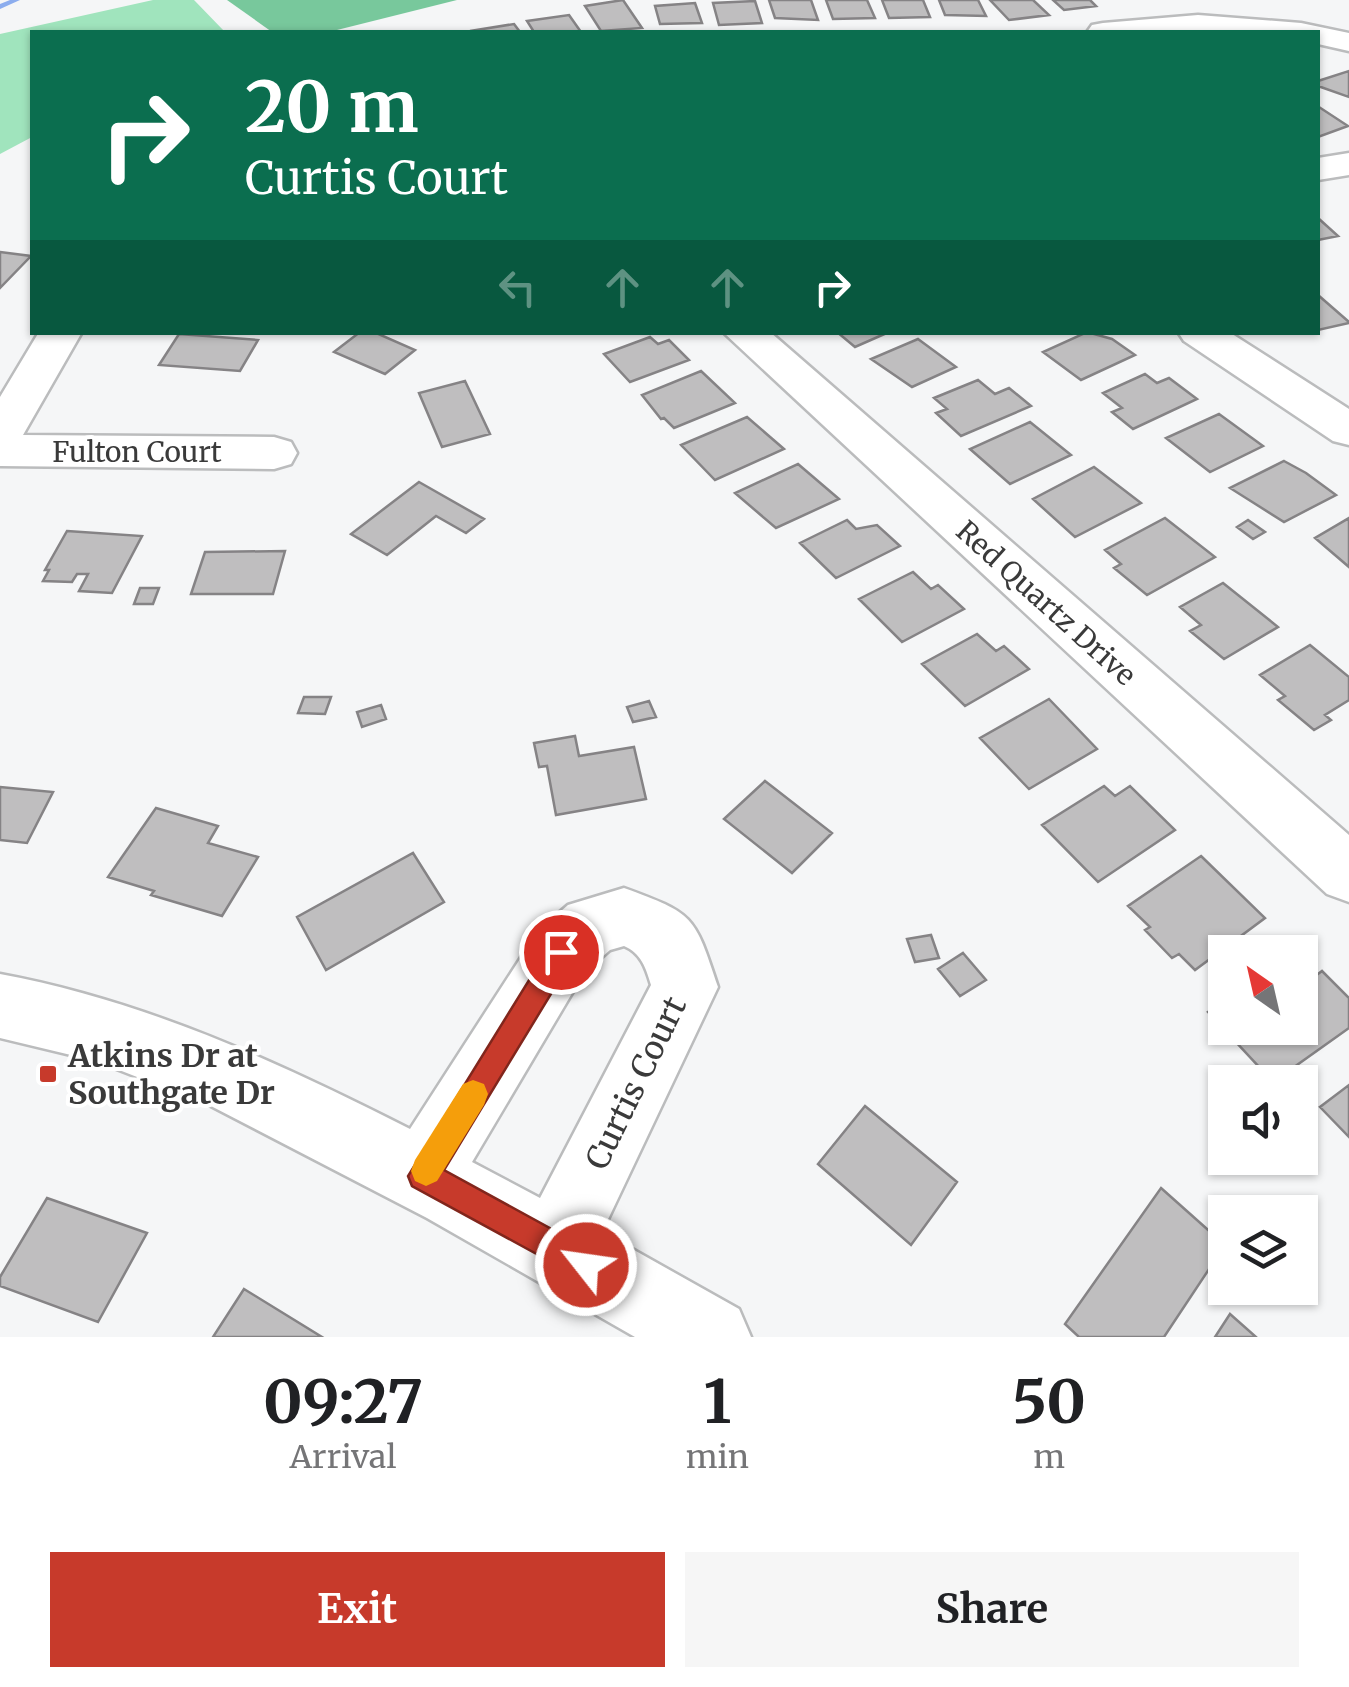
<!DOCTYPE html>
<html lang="en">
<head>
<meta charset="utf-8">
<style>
  body { margin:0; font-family:Merriweather,serif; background:#f6f6f6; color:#202124; height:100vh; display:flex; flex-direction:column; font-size:38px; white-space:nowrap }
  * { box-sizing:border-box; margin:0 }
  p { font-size:32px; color:#757577 }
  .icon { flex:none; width:55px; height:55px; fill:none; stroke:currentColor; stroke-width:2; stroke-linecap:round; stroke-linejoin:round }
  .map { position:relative; height:1337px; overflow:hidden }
  .details { display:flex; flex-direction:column; background:#fff; flex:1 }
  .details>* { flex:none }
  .guide { position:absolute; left:30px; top:30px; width:1290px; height:305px; border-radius:0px; box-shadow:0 2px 8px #0004; background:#0b6e4f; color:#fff; overflow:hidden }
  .needle { width:65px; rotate:326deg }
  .controls { position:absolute; left:1208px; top:935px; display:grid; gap:20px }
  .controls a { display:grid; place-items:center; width:110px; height:110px; border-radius:0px; background:#fff; box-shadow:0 2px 8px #0004; font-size:50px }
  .pin { position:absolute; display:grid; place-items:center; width:85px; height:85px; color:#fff; margin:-42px; border:5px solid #fff; border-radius:50%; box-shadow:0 2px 10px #0007 }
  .me { position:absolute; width:110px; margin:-55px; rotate:300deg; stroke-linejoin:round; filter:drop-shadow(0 0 8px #0008) }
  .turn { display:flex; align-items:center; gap:35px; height:210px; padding:0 50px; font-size:45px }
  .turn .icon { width:130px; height:130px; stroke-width:2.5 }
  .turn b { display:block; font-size:70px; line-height:85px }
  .lanes { display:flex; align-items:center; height:95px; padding:0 50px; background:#0003; justify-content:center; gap:50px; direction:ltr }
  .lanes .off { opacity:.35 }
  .eta { display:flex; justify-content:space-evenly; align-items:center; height:170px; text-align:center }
  .eta b { font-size:60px; font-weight:700; line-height:70px }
  .cta { display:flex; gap:20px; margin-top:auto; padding:20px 50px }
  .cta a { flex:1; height:115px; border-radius:0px; background:#c73a2b; color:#fff; font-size:40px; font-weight:700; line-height:115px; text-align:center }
  .cta a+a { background:#f6f6f6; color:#202124 }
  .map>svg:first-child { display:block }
</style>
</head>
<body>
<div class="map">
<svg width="1349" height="1337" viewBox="0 0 1349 1337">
  <rect width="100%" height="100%" fill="#f5f6f7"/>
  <!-- green -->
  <path fill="#a0e4bd" d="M153 0H194L225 32H32V137L0 154V34Z"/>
  <!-- forest -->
  <path fill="#78c89c" d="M227 0H457L329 32H272Z"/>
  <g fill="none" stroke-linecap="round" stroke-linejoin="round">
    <!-- stream -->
    <path fill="#8cadee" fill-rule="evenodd" d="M10 0H20L0 9V4Z"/>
  </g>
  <!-- building -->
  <path fill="#bfbebf" stroke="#858385" stroke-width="2.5" d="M623 0 642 28 601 31 585 6Z
    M769 0H811L818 20 775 18Z
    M826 0H867L875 18 833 19Z
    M882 0H923L930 17 889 18Z
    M939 0H978L986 16 945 15Z
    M990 0H1033L1049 15 1009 20Z
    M1053 0H1090L1096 6 1064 10Z
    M755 1 762 23 719 25 713 3Z
    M695 3 702 23 660 24 655 6Z
    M569 15 581 32H534L527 21Z
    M514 24 520 32 470 31Z
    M1349 71V97L1318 86V81Z
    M1318 108 1319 107 1348 126 1318 137Z
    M1318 218 1338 236 1318 240Z
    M0 252 31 256 0 288Z
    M1318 295 1349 322V323L1318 330Z
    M360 332H374L415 350 385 374 334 352Z
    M837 332H889L855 347Z
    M1087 332 1112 339 1135 355 1081 380 1043 352Z
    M179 334 258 340 240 371 159 365Z
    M650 337 658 344 669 340 689 360 630 382 604 354Z
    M918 339 956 367 912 387 871 359Z
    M701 371 735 403 674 428 664 418 661 419 642 395Z
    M1145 374 1157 383 1169 378 1197 399 1133 429 1112 412 1122 408 1103 393Z
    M978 380 995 394 1009 388 1031 406 961 436 936 413 947 409 934 398Z
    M465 381 490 434 442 447 419 393Z
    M1219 414 1263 446 1210 472 1166 438Z
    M747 417 784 449 715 480 681 445Z
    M1030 422 1071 455 1010 484 970 449Z
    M1284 461 1306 473 1336 495 1284 522 1230 488Z
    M798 464 839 499 776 528 735 493Z
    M1094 467 1141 503 1075 537 1033 499Z
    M419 482 484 519 466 533 436 516 387 555 351 534Z
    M1165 518 1215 557 1147 595 1114 568 1121 564 1105 550Z
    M1349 518V567L1315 538Z
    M847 520 856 529 877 525 900 546 836 578 800 543Z
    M1248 520 1265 532 1253 539 1237 527Z
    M67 531 142 536 112 593 79 591 88 574H77L72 582 43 581 49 570H45Z
    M285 551 273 594H191L205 552Z
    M913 572 931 589 938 585 964 609 902 642 859 599Z
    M1223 583 1278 627 1224 659 1190 631 1201 625 1180 607Z
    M140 588H159L153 604H134Z
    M977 634 996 651 1004 646 1029 669 965 706 922 664Z
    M1310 645 1349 677V700L1325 715 1331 720 1314 730 1278 700 1285 696 1260 675Z
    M304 697H331L325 714 298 713Z
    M1049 699 1097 749 1029 789 980 738Z
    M649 701 656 717 633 722 627 707Z
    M381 705 386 719 362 727 357 712Z
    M575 736 579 756 634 747 646 799 556 815 547 766 539 767 534 743Z
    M765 781 832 833 792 873 724 819Z
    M1104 786 1115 796 1130 786 1175 830 1098 882 1042 825Z
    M0 787 53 792 27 843 0 840Z
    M156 808 218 826 208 843 258 857 222 916 151 895 154 891 108 877Z
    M413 853 444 902 326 970 297 917Z
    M1201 856 1265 918 1195 970 1179 954 1172 958 1145 930 1150 927 1128 906Z
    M931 935 939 958 915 962 907 939Z
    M963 953 986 980 960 996 938 969Z
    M1306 964 1318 974 1322 971 1349 998V1028L1273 1082 1208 1012 1225 1000V1028H1300V968Z
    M1349 1085V1137L1320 1107Z
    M865 1106 957 1182 911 1245 818 1164Z
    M1161 1188 1225 1245 1164 1337H1079L1065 1324Z
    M47 1198 147 1233 98 1322 0 1286V1277Z
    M244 1289 322 1337H213Z
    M1230 1314 1256 1337H1215Z"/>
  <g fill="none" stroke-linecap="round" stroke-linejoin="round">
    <!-- minor casing -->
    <g stroke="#bbbcbd" stroke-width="5">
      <path id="minor" d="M1198 15 1301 23 1349 33V51L1318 44V32H1087L1092 25 1103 23Z
        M1349 153V175L1318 180V158Z
        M39 332H82L23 435 274 437 291 442 297 453 291 464 274 469 0 466V397Z
        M723 332H770L1349 835V902L1327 894Z
        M1178 332H1229L1349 409V445L1333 441 1184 341Z
        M624 888C695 914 694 915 718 987L602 1232 739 1309 751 1337H635L427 1218 209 1105 96 1061 0 1038V974C146 1001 278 1062 410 1129L538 931 568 905ZM624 946C641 953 646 968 651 985L540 1198 472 1162 584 973 610 950Z"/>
    </g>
    <!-- minor -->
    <use href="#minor" fill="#fff" fill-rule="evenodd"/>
  </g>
  <!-- route -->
  <path fill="#c73a2b" stroke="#81261c" stroke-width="2.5" d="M561 940 571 943 575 952 571 961 444 1170 597 1254 602 1265 597 1276 586 1281 412 1186 408 1176 552 943Z"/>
  <!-- slow -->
  <path fill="#f59e0b" d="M473 1080 484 1084 488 1094 484 1105 437 1181 426 1186 415 1181 411 1171 415 1160 463 1084Z"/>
  <!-- markers -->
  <rect fill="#c73a2b" stroke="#fff" stroke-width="4" x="38" y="1064" width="20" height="20" rx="5"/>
  <g text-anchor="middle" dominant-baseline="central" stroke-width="8" stroke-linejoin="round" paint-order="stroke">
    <!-- street labels -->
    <g font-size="28" fill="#3a3a3a" stroke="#fff">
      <text x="137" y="452">Fulton Court</text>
      <text transform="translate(1046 603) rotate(42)">Red Quartz Drive</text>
    </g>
    <!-- near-poi labels -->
    <g font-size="32" font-weight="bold" fill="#3a3a3a" stroke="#fff" text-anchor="start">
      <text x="68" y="1056">Atkins Dr at<tspan x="68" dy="37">Southgate Dr</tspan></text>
    </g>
    <!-- near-street labels -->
    <g font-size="32" fill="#3a3a3a" stroke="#fff">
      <text transform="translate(636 1083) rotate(-64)">Curtis Court</text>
    </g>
  </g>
</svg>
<div class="controls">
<a><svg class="needle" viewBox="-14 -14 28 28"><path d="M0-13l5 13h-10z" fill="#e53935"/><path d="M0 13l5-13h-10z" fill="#757577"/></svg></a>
<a><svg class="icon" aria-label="sound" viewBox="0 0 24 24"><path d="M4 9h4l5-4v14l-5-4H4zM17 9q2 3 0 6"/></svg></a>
<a><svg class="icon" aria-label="layers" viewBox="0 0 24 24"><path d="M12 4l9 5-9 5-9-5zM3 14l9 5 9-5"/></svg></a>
</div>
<div class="pin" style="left:561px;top:952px;background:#d93025"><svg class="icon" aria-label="arrive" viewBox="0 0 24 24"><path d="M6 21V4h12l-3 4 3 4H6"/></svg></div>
<svg class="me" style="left:586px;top:1265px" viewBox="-20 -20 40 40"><circle r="17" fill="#c73a2b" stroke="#fff" stroke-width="3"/><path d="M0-11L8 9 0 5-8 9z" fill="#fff"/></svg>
<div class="guide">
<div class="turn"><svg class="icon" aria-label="right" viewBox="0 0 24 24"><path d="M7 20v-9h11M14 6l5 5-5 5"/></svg><div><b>20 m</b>Curtis Court</div></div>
<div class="lanes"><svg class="icon off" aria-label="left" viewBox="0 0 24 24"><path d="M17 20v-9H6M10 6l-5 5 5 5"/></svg><svg class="icon off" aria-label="ahead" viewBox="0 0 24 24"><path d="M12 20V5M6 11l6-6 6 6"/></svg><svg class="icon off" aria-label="ahead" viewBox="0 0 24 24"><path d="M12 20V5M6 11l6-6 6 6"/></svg><svg class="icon" aria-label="right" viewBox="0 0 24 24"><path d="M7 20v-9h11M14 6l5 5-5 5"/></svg></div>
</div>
</div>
<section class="details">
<div class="eta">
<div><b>09:27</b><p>Arrival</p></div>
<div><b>1</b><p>min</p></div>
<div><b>50</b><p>m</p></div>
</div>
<div class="cta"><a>Exit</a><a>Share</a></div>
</section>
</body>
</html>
